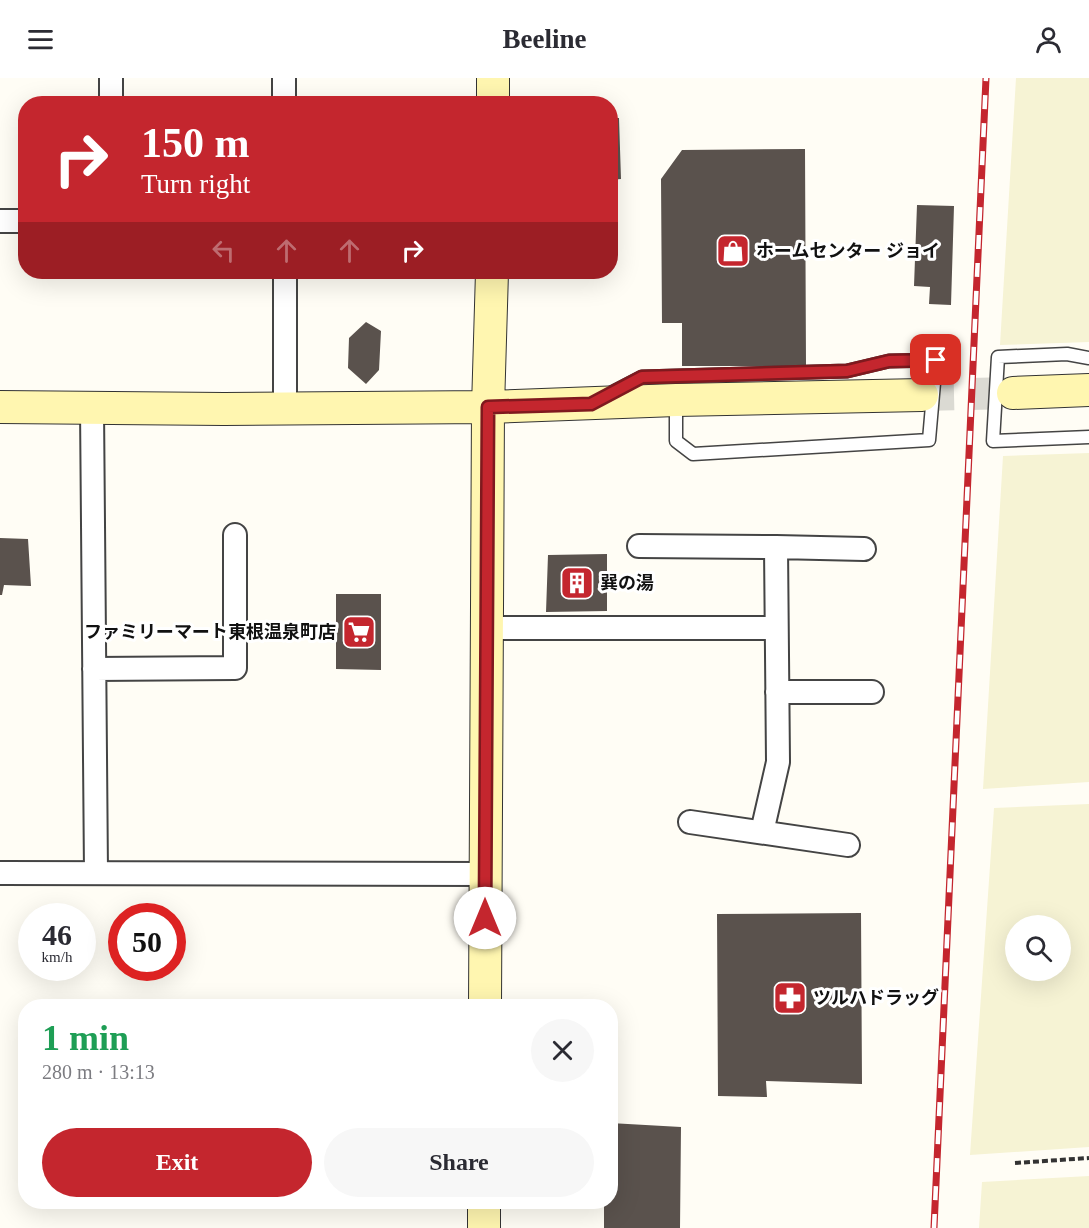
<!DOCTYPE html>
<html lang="en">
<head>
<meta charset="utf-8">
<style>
  body { margin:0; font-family:"Times New Roman","Noto Sans JP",serif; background:#f7f7f7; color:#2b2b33; height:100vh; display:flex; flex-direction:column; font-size:22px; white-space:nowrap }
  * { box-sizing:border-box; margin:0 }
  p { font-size:20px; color:#7c7c81 }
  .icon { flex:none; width:33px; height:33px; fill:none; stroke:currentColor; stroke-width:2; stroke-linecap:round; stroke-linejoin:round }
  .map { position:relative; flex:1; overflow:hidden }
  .drawer { position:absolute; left:18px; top:921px; width:600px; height:210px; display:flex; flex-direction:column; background:#fff; border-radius:24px; box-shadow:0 6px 24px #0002 }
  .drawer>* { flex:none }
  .banner { position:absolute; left:18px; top:18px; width:600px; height:183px; border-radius:24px; box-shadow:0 6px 24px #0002; background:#c4262e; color:#fff; overflow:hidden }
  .buttons { position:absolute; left:1005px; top:837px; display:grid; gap:12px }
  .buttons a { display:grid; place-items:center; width:66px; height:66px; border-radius:50%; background:#fff; box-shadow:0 6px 24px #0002; font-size:30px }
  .speed { position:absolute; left:18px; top:825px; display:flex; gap:12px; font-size:30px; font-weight:700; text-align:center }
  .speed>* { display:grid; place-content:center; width:78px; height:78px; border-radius:50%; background:#fff; box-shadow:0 6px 24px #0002; line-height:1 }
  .speed small { font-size:15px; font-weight:400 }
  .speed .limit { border:9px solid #d22; background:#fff; color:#111 }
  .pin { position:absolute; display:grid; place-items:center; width:51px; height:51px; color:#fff; margin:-26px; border-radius:12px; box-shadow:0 3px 9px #0006 }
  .me { position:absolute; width:66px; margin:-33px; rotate:0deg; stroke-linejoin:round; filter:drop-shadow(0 0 4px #0008) }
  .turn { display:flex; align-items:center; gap:21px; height:126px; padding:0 24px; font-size:27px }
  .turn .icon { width:78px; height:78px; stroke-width:2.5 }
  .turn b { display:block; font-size:42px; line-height:51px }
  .lanes { display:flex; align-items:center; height:57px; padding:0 24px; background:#0003; justify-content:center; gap:30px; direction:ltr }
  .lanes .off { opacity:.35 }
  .round { display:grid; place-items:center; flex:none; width:63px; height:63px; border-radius:32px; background:#f7f7f7 }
  .headline { display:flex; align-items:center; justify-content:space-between; height:102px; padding:0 24px }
  h1 { font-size:36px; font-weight:700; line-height:45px; color:#1e9e55 }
  .cta { display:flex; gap:12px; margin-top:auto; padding:12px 24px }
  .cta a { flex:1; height:69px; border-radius:36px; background:#c4262e; color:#fff; font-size:24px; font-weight:700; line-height:69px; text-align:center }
  .cta a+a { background:#f7f7f7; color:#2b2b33 }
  header { display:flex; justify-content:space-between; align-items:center; height:78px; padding:0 24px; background:#fff; font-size:27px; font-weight:700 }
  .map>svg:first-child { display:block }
</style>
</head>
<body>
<header><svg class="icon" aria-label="menu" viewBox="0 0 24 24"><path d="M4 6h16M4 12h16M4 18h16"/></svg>Beeline<svg class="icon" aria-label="person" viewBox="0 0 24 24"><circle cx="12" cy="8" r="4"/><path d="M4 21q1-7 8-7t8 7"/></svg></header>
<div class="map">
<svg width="1089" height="1150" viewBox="0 0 1089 1150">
  <rect width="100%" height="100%" fill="#fffdf5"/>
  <!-- farmland -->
  <path fill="#f6f3d4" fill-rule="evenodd" d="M1016 0H1089V264L1000 267Z
    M1089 375V704L983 711 1003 378Z
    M1089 726V1069L970 1077 994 730ZM1016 848H1060V892H1016Z
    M1089 1098V1150H979L982 1104Z"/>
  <!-- building -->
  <path fill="#5a524d" d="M610 40H619L621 101 610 102Z
    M805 71 806 288H682V245H662L661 101 682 72Z
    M917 127 954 128 951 227 929 226 930 209 914 208Z
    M366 244 381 253 379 292 366 306 348 290 349 260Z
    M0 460 28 461 31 508 4 507 2 517H0Z
    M607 476V533L546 534 548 477Z
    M336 516H381V592L336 591Z
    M861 835 862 1006 766 1003 767 1019 718 1018 717 836Z
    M610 1045 681 1049 680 1150H604V1124H610Z"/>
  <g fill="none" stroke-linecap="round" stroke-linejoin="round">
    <!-- secondary-tunnel -->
    <path stroke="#dbdad3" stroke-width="32" stroke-dasharray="32 16" stroke-linecap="butt" d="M922 317 1013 315"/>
    <!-- lane casing -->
    <g stroke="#444" stroke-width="15">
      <path id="lane" d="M1089 280 1067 276 998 279 993 363 1089 359
        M611 315 642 299 847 293 889 283 936 282 929 362 693 376 676 363V323"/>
    </g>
    <!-- street casing -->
    <g stroke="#444" stroke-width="26">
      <path id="street" d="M284 0V26
        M111 26V0
        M0 143H26
        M285 194V330
        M92 330 96 795
        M639 468 776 469 778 684 762 754
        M776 469 864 471
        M486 550H776
        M94 591 235 590V457
        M777 614H872
        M690 744 848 767
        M0 795 485 796"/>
    </g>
    <!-- secondary casing -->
    <g stroke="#333" stroke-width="34">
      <path id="secondary" d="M493 0V26
        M1013 315 1089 312
        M0 329 224 331 488 329 676 322 922 317
        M485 928 488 329 492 194
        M484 1150V1124"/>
    </g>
    <!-- path -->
    <path stroke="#333" stroke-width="4" stroke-dasharray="6 3" stroke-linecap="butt" d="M1015 1085 1089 1080"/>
    <!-- lane -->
    <use href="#lane" stroke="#fff" stroke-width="12"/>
    <!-- street -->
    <use href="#street" stroke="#fff" stroke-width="22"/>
    <!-- secondary -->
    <use href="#secondary" stroke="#fff6b0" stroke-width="32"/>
    <!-- rail casing -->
    <g stroke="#c4262e" stroke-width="7">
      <path id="rail" d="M934 1150 986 0"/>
    </g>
    <!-- rail -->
    <use href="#rail" stroke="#fff" stroke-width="4.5" stroke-dasharray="14" stroke-linecap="butt"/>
  </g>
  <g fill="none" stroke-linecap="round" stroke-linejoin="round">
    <!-- route casing -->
    <g stroke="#7f191e" stroke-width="15">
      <path id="route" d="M485 840 488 329 591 326 642 299 847 293 889 283 936 282"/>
    </g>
    <!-- route -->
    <use href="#route" stroke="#c4262e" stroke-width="10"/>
  </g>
  <!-- icons -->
  <defs>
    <g id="shop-square" transform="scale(1.725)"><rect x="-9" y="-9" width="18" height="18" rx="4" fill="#c4262e" stroke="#fff"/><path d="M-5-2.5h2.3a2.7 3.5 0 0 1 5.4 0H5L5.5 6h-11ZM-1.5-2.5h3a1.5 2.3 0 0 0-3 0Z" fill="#fff"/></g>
    <g id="building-square" transform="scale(1.725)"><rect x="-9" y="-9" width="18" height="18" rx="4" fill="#c4262e" stroke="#fff"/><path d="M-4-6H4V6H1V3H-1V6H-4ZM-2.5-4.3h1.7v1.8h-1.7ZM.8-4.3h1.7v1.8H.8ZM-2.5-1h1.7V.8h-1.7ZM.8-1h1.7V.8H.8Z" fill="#fff"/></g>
    <g id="supermarket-square" transform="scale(1.725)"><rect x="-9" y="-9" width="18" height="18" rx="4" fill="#c4262e" stroke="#fff"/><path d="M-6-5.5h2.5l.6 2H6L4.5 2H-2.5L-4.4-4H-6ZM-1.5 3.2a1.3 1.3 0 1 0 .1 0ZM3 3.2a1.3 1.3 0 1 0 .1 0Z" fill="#fff"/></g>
    <g id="pharmacy-square" transform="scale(1.725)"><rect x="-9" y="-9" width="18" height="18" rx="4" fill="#c4262e" stroke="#fff"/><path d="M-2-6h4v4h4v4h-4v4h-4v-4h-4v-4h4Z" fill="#fff"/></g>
  </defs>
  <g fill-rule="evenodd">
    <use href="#shop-square" x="733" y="173"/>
    <use href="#building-square" x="577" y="505"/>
    <use href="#supermarket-square" x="359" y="554"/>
    <use href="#pharmacy-square" x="790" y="920"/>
  </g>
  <g text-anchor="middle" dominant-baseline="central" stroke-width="6" stroke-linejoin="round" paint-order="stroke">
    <!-- poi labels -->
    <g font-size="18" font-weight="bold" fill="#111" stroke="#fff" text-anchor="start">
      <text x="756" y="173">ホームセンター ジョイ</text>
      <text x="600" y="505">巽の湯</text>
      <text x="336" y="554" text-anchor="end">ファミリーマート東根温泉町店</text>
      <text x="813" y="920">ツルハドラッグ</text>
    </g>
  </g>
</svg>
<div class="buttons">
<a><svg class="icon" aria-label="search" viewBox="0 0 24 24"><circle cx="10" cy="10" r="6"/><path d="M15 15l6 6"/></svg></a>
</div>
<div class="speed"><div>46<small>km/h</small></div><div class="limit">50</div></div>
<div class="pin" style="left:936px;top:282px;background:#d93025"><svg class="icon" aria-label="arrive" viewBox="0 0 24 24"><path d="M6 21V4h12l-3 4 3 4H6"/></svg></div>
<svg class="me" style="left:485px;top:840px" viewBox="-20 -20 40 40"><circle r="19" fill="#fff"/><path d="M0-13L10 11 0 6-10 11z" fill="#c4262e"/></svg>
<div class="banner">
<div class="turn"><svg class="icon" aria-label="right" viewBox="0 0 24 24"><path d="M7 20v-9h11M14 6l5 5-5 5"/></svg><div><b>150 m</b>Turn right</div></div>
<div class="lanes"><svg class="icon off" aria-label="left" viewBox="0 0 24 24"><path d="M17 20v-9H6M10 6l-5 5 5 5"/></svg><svg class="icon off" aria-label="ahead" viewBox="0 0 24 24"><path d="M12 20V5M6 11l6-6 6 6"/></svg><svg class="icon off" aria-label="ahead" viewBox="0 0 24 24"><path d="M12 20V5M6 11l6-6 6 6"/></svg><svg class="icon" aria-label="right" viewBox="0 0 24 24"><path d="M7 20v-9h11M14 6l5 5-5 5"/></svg></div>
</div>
<section class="drawer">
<div class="headline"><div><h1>1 min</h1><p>280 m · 13:13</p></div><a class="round"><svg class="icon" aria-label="close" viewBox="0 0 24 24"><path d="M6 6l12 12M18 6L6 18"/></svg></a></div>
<div class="cta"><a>Exit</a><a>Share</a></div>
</section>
</div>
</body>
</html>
